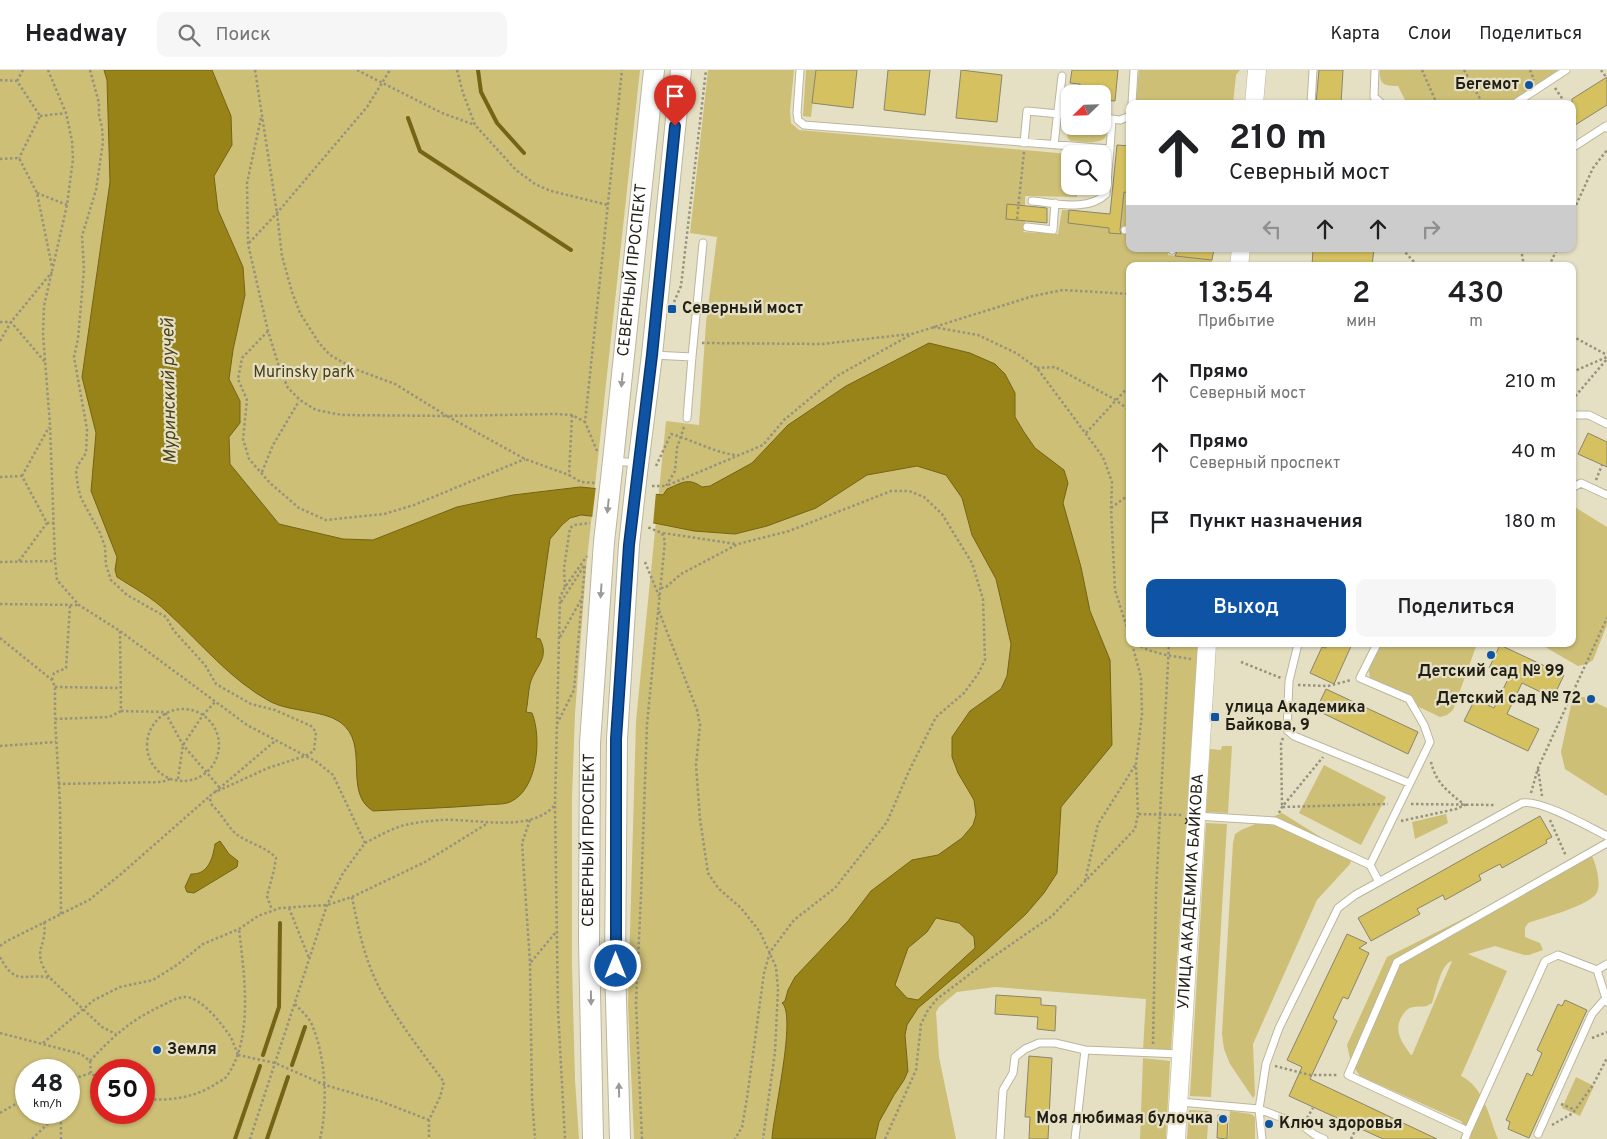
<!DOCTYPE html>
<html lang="ru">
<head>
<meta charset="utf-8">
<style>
  body { margin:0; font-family:Overpass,sans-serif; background:#f6f6f6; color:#202124; height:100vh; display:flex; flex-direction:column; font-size:19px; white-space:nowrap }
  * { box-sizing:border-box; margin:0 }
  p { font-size:16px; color:#757577 }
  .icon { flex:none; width:28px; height:28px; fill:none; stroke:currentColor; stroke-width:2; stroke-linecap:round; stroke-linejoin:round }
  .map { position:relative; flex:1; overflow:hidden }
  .drawer { position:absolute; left:1126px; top:192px; width:450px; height:385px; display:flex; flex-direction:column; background:#fff; border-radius:10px; box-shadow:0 1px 4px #0004 }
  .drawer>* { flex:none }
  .top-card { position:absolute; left:1126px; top:30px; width:450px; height:152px; border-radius:10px; box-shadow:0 1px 4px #0004; background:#fff; color:#202124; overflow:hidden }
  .needle { width:32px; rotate:247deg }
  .fabs { position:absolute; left:1061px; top:15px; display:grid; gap:10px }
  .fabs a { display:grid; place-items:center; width:50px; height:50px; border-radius:10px; background:#fff; box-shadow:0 1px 4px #0004; font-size:25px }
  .speed { position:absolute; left:15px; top:989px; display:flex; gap:10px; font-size:25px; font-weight:700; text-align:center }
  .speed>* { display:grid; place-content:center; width:65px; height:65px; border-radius:50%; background:#fff; box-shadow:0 1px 4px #0004; line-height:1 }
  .speed small { font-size:12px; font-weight:400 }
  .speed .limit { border:8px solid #d22; background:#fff; color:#111 }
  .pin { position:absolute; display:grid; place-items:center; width:42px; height:42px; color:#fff; margin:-51px -21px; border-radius:50% 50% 50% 0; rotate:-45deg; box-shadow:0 0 5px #0007 }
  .pin .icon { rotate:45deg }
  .me { position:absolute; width:55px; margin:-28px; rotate:0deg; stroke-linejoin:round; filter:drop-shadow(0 0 4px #0008) }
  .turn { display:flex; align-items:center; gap:18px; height:105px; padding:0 20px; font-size:22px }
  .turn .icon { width:65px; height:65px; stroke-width:2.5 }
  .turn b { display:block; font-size:35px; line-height:42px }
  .lanes { display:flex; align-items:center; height:48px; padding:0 20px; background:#0003; justify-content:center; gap:25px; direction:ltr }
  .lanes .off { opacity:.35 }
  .eta { display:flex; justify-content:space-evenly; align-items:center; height:85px; text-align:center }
  .eta b { font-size:30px; font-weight:600; line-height:35px }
  .primary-button { display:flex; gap:10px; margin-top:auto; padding:10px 20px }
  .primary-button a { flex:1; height:58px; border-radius:10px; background:#0f54a4; color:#fff; font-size:20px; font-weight:600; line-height:58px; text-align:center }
  .primary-button a+a { background:#f6f6f6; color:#202124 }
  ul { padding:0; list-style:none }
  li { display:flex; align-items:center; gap:15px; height:70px; padding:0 20px }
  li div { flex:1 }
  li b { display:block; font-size:19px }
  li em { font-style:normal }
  header { display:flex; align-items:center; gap:30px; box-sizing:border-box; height:70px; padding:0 25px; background:#fff; border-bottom:1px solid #e0e0e0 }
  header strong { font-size:24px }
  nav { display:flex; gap:28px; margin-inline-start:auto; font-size:18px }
  .search { width:350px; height:45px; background:#f6f6f6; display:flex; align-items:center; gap:12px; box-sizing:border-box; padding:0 18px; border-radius:10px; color:#757577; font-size:19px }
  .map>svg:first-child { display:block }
</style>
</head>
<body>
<header>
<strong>Headway</strong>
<div class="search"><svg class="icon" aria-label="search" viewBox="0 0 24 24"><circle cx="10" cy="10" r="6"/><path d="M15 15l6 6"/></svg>Поиск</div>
<nav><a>Карта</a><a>Слои</a><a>Поделиться</a></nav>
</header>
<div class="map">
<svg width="1607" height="1069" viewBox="0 0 1607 1069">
  <rect width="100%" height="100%" fill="#e5e0c4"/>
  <!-- green -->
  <path fill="#cdbf76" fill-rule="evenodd" d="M0 0H640L586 499 575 644 572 728V894L575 1010 579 1069H0ZM26 1000H69V1042H26ZM101 1000H144V1042H101Z
    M708 0H794L790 41 791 53 799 60 1068 84 1065 113 1070 114V116H1078L1077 127 1025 126V160L1023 162 1058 164 1062 140H1069L1068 153 1109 158V163L1120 164 1124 122 1130 123V179H1169L1168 185 1212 190V196H1130V574H1198L1171 981 1143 980 1146 929 995 917 957 922 939 937 936 942 939 987 956 1069H634L628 934 636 651 666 351 699 355 706 253 717 167 690 163Z
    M806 0H816L811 47 803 46Z
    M1139 0H1240L1236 5 1233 34H1136Z
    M1380 0H1558L1508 34H1407L1398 16C1385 16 1379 15 1380 0Z
    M1070 54V56H1102L1103 55C1117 77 1082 72 1071 71L1068 69C1067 64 1066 59 1070 54Z
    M1573 436 1607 457V555L1593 590 1587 594 1578 596 1540 574H1572Z
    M1381 574H1477L1453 640 1447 645 1440 647 1375 616C1362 600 1373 590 1381 574Z
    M1577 627H1584L1607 638V726L1565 699 1561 682 1571 635Z
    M1222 676H1232L1228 743 1206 742 1210 679 1221 680Z
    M1324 695 1386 727 1361 775 1299 743Z
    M1282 743 1346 783 1352 788 1350 794 1317 830 1253 974 1255 1025 1253 1028 1230 994 1224 979 1222 964 1233 773 1235 764 1241 760Z
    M1446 744 1448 753 1415 769 1412 752Z
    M1206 753 1227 754 1211 1027 1190 1026Z
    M1592 786C1596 794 1602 816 1596 824 1585 837 1545 847 1528 853L1525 858V867L1540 873 1543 880 1529 885H1524L1495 876 1468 884 1507 901 1461 1006C1484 1017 1489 1047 1498 1069H1460L1465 1057 1461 1051 1360 1006 1351 993 1347 975 1387 887 1579 791ZM1452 891 1412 985H1411C1401 971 1392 959 1404 943 1406 940 1410 937 1414 937 1422 935 1423 939 1432 933 1436 922 1441 893 1452 891Z
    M1143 988 1170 991 1166 1069H1140Z
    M1576 1007 1594 1016 1580 1046 1562 1038Z
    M1189 1040 1209 1041 1207 1069H1187Z
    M1230 1041 1251 1044 1255 1047V1069H1228Z"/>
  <!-- water -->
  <path fill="#978317" stroke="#746516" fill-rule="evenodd" d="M104 0H212L231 46 232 75 214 106 218 140 243 197 245 225 233 280 229 309 240 331V353L229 367 230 394 279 454 343 469 373 470 457 437 513 425 580 417 663 425 667 419C682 413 688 407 702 417L710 416 752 393 788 355 846 316 929 273 970 283 995 294 1005 304 1015 323V347L1024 362 1035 378 1064 400 1068 413 1063 433 1081 497 1090 541 1110 590 1112 675 1061 737 1057 803 1044 823 1026 844 988 879 918 938 907 955 905 965 908 1001 904 1010 894 1025 879 1052 875 1069H772C773 1046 797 945 782 933L785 931 788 920 795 907 848 851 871 821 912 790 938 785 962 768 973 755 976 745 974 730 958 703 952 687V667L970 641 1001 619 1007 606 1011 574 996 509 972 465 962 428 946 405 917 396 867 405 816 438 767 456 735 464 694 461 654 453 581 445 570 448 562 455 550 469 536 568 540 569C550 589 535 596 530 614 528 623 528 633 526 642L532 643C542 667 538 720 510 732 503 735 492 734 484 735 447 738 410 739 373 741 342 722 371 674 340 652 323 640 291 642 271 632 230 610 201 573 167 542 153 528 134 518 117 507L115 500 117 487 91 421 96 363 82 307 110 112 107 10ZM936 848 959 853 974 867 975 878 918 930 907 928 895 915 908 878 927 862Z
    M220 771 229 784 238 791 237 797 194 823 187 822 185 817 191 804C208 805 213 788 215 774Z"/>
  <!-- pier -->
  <path fill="#e5e0c4" d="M596 416 656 422 653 455 592 449Z"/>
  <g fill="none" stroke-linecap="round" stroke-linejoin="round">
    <!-- stream -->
    <path stroke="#746516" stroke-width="4" d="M478 0 481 22 497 53 524 83
      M408 48 420 81 571 180
      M263 985 279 937 280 853
      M292 995 305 957
      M235 1069 260 996
      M267 1069 288 1007"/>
  </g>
  <!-- building -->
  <path fill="#d5c160" stroke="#8a856b" d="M816 0H857L853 38 812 33Z
    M888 0H930L925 45 884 40Z
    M961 0 1002 5 997 52 956 48Z
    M1072 0H1118L1115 31 1102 30V24H1079L1080 14 1070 13Z
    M1319 0H1343L1341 34H1316Z
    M1607 7V35L1572 57V29Z
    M1117 75 1130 76V123L1124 122 1120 160 1121 164 1109 163V158L1068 153 1069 140 1110 144Z
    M1007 134 1047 138V153L1006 149Z
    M1178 179H1214L1212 190 1175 186Z
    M1313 179H1374L1372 196H1312Z
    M1588 363 1607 372V397L1578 384Z
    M1328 574H1352L1334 614 1310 603 1322 577 1326 578Z
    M1500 575 1564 605 1553 628 1522 613 1507 644 1539 659 1528 681 1464 651 1475 629 1494 638 1509 607 1489 598Z
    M1326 619 1418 662 1408 684 1316 640Z
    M1540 746 1552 767 1546 770 1547 773 1502 798 1500 794 1479 805 1481 810 1445 830 1443 825 1417 839 1420 844 1371 871 1358 848Z
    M1347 864 1367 873 1359 878 1369 883 1348 929 1343 927 1333 948 1337 951 1310 1009 1437 1069H1383L1289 1026 1302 997 1287 990Z
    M996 925 1041 928V935L1056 936 1055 961 1037 959 1038 947 995 944Z
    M1565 930 1587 940 1529 1068 1508 1059 1510 1052 1506 1050 1527 1003 1532 1006 1542 983 1537 980 1558 934 1562 936Z
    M1029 986 1052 988 1048 1069H1029L1030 1047H1025Z
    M1218 1045 1228 1046 1227 1069 1217 1068Z"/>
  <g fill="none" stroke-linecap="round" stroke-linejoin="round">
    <!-- service casing -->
    <g stroke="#bbb69c" stroke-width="9">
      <path id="service" d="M800 0 797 43 798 50 804 55 1110 79 1112 49 1120 50 1130 46
        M1375 0 1374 27 1382 34
        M1132 34 1134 0
        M1311 34 1313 0
        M1514 34 1566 0
        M1102 48 1112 49
        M1024 73 1027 41 1070 45
        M1054 75 1062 6
        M1572 78 1606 56 1607 58
        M1032 131C1056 133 1088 142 1106 124L1110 79
        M1027 157 1053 160 1055 133
        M1125 160H1130
        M1172 180 1173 179
        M653 285 692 287 703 173
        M1572 345H1589L1607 354
        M687 348 692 287
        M614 391 638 393
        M1572 418 1581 413 1607 425
        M1298 574 1289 611 1287 660 1294 666 1409 713
        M1196 746 1275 751 1370 795 1430 672 1424 655 1409 629 1360 608 1377 574
        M1370 795 1379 812
        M1597 900 1558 885 1545 891 1468 1061 1348 1005 1397 892 1607 773
        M1607 932 1597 900 1607 894
        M1180 1032 1259 1039 1303 1056 1315 1065 1324 1069
        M1538 1064 1592 944 1605 929
        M1000 1069 1003 1020 1013 1003 1015 987 1025 979 1039 973H1055L1085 980 1180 984
        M1075 1069 1085 980
        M1262 1069 1259 1039 1266 994 1279 958 1338 838 1355 825 1522 733C1540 729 1589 757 1607 766
        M1465 1069 1468 1061"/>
    </g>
    <!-- tertiary casing -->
    <g stroke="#bbb69c" stroke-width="19">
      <g id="tertiary">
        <path d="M1254 34 1257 0"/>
        <path d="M1239 196 1241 179"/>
        <path id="s1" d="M1176 1069 1207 574"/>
      </g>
    </g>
    <!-- secondary casing -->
    <g stroke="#bbb69c" stroke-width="22">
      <g id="secondary">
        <path id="s2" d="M612 400 654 0"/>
        <path d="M637 403 652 285 681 0"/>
        <path id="s3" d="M593 1069 589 872 590 673 604 472"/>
        <path d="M620 1069 615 896 617 669 629 475"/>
      </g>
    </g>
    <!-- path -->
    <path stroke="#96927d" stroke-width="2.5" stroke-dasharray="2.5 2.5" stroke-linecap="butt" d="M48 0 66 43 72 71 73 89 67 135 44 236 43 264 50 355 55 491 57 510 79 535 120 561 247 655 317 692 333 705 365 773 343 803 327 835 250 1069
      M90 0 99 33V46L102 57 103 72 96 120 82 166 84 200 78 269 74 287 87 359 86 383 78 395 76 401 78 417 81 428 100 463 105 477 106 495 111 510 127 525 166 547 174 561 205 595 216 614 251 634 275 640 311 656 316 662 314 681 305 686 268 698 211 724 210 729 212 735C221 743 226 754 235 763 247 773 267 777 276 788L274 800 267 826 272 840
      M255 0 277 143 282 186 292 222 300 243 319 273 330 285 355 299 395 314 447 346 556 344 572 345 585 352
      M357 0 442 43 475 55
      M457 0 463 23 475 55 516 100 535 114 551 121 608 135
      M1422 0 1437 34
      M1464 0 1483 34
      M1530 0 1534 10
      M1601 0 1606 7
      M0 10 17 11 40 46 19 88
      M17 11 23 0
      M1555 18 1566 34
      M40 46 66 43
      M261 48 247 113 248 174 268 261 280 300 288 318 300 330 316 340 342 345 447 346 525 389 569 405
      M0 89 19 88 37 123 52 197
      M37 123 67 135
      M1572 144 1593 98 1607 80
      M1017 149 1024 82
      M249 173 277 143 367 37 390 0
      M1402 179 1418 196
      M1521 179 1524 196
      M1549 196 1557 179
      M674 232 681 216 706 0
      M0 252H11L45 292
      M933 257 978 265 1016 283 1037 298 1103 387 1112 412 1111 438 1115 520 1130 567
      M268 261 242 288 238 309 247 330 243 369 249 389 270 413 299 438 326 450 384 444 414 435 525 389
      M1572 266 1607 285
      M0 271 11 252 52 202
      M702 273 822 274 910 264
      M1037 298 1055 297 1116 330 1130 341
      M1572 302 1607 287
      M1572 330 1607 289
      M572 345 569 405 581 412 595 413
      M684 357 677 378 675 401 666 416 763 375 784 350 837 306 912 264 1033 226 1063 220 1130 224
      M1086 363 1130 315
      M597 381 585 352 622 0
      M656 396 671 364C693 370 713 382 735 385
      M262 402 273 375 299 331
      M22 406 49 357
      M0 407 22 406 47 453H54
      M1596 410 1602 395
      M652 416H666
      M1111 438 1130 424
      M663 463 736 474
      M19 491 47 453
      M0 492 55 491
      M645 492 659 526
      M565 517 564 498 570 458 574 455 590 453
      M661 518 666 517 681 504 738 474 789 461 891 421H909L924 427 942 444 972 493 983 529 985 590 978 604 964 623 936 647 909 701 887 752 835 818 794 850 770 882 764 903 747 1028 742 1057 735 1069
      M561 532 584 496
      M0 534 78 535
      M659 541 697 640 700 655 696 695 700 749 708 803 718 818 741 838 760 862 776 897 778 919 775 982 763 1069
      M560 567 581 530
      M0 568 52 610 55 617V649
      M1132 574 1141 607 1142 644 1136 694 1138 744
      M1136 574C1153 584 1172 586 1191 589
      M1241 592 1281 608
      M52 610 54 603 66 598 70 535
      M1298 615 1328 616 1351 610
      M55 617 120 618
      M147 675a36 36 0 1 1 72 0a36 36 0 1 1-72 0Z
      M121 641 165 642 183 675 220 718
      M557 654 574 620 585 494
      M1283 668 1281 673 1282 737 1388 734
      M0 676 56 672
      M1538 699 1542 726
      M178 709 183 675 203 645 215 632
      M58 714 162 712 170 709
      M215 722 275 671
      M1531 723 1538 698 1607 548
      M1411 734 1496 735
      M555 736 558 940 565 1069
      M1279 743 1282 737 1323 687
      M530 750 522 773 530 893 532 1028 535 1069
      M1550 750 1566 786
      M1401 751 1456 739 1465 735C1448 722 1436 713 1431 692
      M365 773C375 768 385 762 396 758 407 753 429 751 441 750 475 748 530 764 555 735L560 527 565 517 587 486
      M1085 811 1098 754 1136 694
      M352 827C358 858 365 891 380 919 398 952 422 982 444 1012L440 1027 429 1050V1069
      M289 838 309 888
      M61 844 60 733 55 649 109 647 121 641 120 561
      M44 852C48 878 30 878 49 907
      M0 876 7 871 89 830 121 804 211 725
      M0 887C16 918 25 902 50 908L102 957 116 964
      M531 892 556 862
      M295 934C300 940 309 947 312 955 326 987 328 1036 320 1069
      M0 963 81 984 90 991C114 965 131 950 163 935 169 932 178 927 185 927 201 927 220 952 228 963 233 970 235 978 238 985
      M1592 968 1607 962
      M43 973 94 930 120 917 153 910 177 895 203 874 239 859 258 846 280 838 327 835 352 827 425 792 488 753
      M1153 974 1156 822 1169 574
      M238 985 275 993 325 1015 380 1031 429 1050
      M90 991 91 1003
      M1275 996 1310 1005H1338
      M69 1010 91 1003 101 1011
      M144 1029C169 1031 193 1028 214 1015 218 1012 224 1010 227 1006 254 967 244 904 239 859
      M1561 1034 1575 1040
      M61 1042V1069
      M0 1043 26 1028
      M1307 1048 1313 1038
      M1552 1055 1573 1043 1593 1015 1607 988
      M32 1069 60 1042
      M642 1069 636 933 641 826 647 654 665 471 662 463 647 457
      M885 1069 916 1000 921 954 928 940 937 929 987 891 1052 846 1135 759 1138 744 1182 745
      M1351 1069 1357 1057"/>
    <!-- service -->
    <use href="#service" stroke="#fff" stroke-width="7"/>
    <!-- tertiary -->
    <use href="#tertiary" stroke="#fff" stroke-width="18"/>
    <!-- secondary -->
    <use href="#secondary" stroke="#fff" stroke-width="20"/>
    <!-- secondary-bridge casing -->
    <g stroke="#bbb69c" stroke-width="22" stroke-linecap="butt">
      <path id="secondary-bridge" d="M604 472 612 400
        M629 475 637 403"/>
    </g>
    <!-- secondary-bridge -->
    <use href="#secondary-bridge" stroke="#fff" stroke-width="20"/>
  </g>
  <!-- one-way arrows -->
  <defs><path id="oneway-solid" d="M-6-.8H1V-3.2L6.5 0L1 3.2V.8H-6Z" transform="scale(1.25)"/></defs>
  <g fill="#9b9a96">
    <use href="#oneway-solid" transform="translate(622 310) rotate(96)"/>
    <use href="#oneway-solid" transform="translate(608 436) rotate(96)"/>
    <use href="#oneway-solid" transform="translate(601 521) rotate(94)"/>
    <use href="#oneway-solid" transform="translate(591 928) rotate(89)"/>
    <use href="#oneway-solid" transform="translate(619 1020) rotate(-91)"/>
  </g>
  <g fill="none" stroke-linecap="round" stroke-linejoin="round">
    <!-- route casing -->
    <g stroke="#0a376b" stroke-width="12">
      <path id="route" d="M616 896V669L629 475 652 285 675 56"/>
    </g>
    <!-- route -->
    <use href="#route" stroke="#0f54a4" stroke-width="9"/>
  </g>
  <!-- markers -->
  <g fill="#0f54a4" stroke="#e5e0c4" stroke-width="2">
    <circle cx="1529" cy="15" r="5"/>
    <rect x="667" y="234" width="10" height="10" rx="2.5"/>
    <circle cx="1491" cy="585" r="5"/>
    <circle cx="1591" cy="629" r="5"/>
    <rect x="1210" y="642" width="10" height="10" rx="2.5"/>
    <circle cx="157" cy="980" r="5"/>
    <circle cx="1223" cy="1049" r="5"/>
    <circle cx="1269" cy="1054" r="5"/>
  </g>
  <g text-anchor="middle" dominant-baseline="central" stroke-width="4.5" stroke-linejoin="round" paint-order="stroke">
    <!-- poi labels -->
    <g font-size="16" font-weight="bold" fill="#211f15" stroke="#e5e0c4" text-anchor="start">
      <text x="1519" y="15" text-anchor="end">Бегемот</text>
      <text x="682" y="239">Северный мост</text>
      <text x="1491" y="602" text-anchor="middle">Детский сад № 99</text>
      <text x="1581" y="629" text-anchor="end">Детский сад № 72</text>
      <text x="1225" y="638">улица Академика<tspan x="1225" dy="18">Байкова, 9</tspan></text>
      <text x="167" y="980">Земля</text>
      <text x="1213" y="1049" text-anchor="end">Моя любимая булочка</text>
      <text x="1279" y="1054">Ключ здоровья</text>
    </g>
    <!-- street labels -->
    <g font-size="16" fill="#211f15" stroke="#e5e0c4">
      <text stroke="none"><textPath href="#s2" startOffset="201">СЕВЕРНЫЙ ПРОСПЕКТ</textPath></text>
      <text stroke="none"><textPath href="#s3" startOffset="299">СЕВЕРНЫЙ ПРОСПЕКТ</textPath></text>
      <text stroke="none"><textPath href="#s1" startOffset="248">УЛИЦА АКАДЕМИКА БАЙКОВА</textPath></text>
    </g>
    <!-- park labels -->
    <g font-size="16" fill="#494017" stroke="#e5e0c4">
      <text x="304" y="303">Murinsky park</text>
    </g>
    <!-- water labels -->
    <g font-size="18" font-style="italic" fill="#4c441b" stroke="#e5e0c4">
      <text transform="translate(170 321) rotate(-91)">Муринский ручей</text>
    </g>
  </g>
</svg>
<div class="fabs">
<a><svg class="needle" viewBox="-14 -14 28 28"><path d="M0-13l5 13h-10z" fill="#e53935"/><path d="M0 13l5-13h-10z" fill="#757577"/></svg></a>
<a><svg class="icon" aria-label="search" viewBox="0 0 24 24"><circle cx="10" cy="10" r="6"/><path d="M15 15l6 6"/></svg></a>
</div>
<div class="speed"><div>48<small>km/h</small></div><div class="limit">50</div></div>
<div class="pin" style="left:675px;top:56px;background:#d93025"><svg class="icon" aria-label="arrive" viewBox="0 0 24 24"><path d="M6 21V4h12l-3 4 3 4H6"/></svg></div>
<svg class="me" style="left:616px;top:896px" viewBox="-20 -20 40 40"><circle r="17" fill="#0f54a4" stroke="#fff" stroke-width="3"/><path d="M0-11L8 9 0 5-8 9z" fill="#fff"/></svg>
<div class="top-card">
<div class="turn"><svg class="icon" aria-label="ahead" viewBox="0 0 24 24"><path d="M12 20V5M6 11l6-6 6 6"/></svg><div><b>210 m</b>Северный мост</div></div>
<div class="lanes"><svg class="icon off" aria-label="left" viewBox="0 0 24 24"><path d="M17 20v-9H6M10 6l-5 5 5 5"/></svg><svg class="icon" aria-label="ahead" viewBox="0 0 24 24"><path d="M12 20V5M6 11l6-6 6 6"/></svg><svg class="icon" aria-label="ahead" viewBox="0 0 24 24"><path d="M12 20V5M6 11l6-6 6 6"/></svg><svg class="icon off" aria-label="right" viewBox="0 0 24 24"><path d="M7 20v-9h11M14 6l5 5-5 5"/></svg></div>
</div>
<section class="drawer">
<div class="eta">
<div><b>13:54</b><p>Прибытие</p></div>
<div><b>2</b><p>мин</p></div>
<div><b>430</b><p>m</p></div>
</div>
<ul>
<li><svg class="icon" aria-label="ahead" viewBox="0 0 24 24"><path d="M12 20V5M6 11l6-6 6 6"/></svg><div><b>Прямо</b><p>Северный мост</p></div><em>210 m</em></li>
<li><svg class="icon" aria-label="ahead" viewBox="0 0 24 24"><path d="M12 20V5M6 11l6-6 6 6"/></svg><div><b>Прямо</b><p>Северный проспект</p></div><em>40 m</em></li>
<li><svg class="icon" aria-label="arrive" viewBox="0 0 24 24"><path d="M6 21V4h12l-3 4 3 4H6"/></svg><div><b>Пункт назначения</b></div><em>180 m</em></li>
</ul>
<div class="primary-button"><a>Выход</a><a>Поделиться</a></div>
</section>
</div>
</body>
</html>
